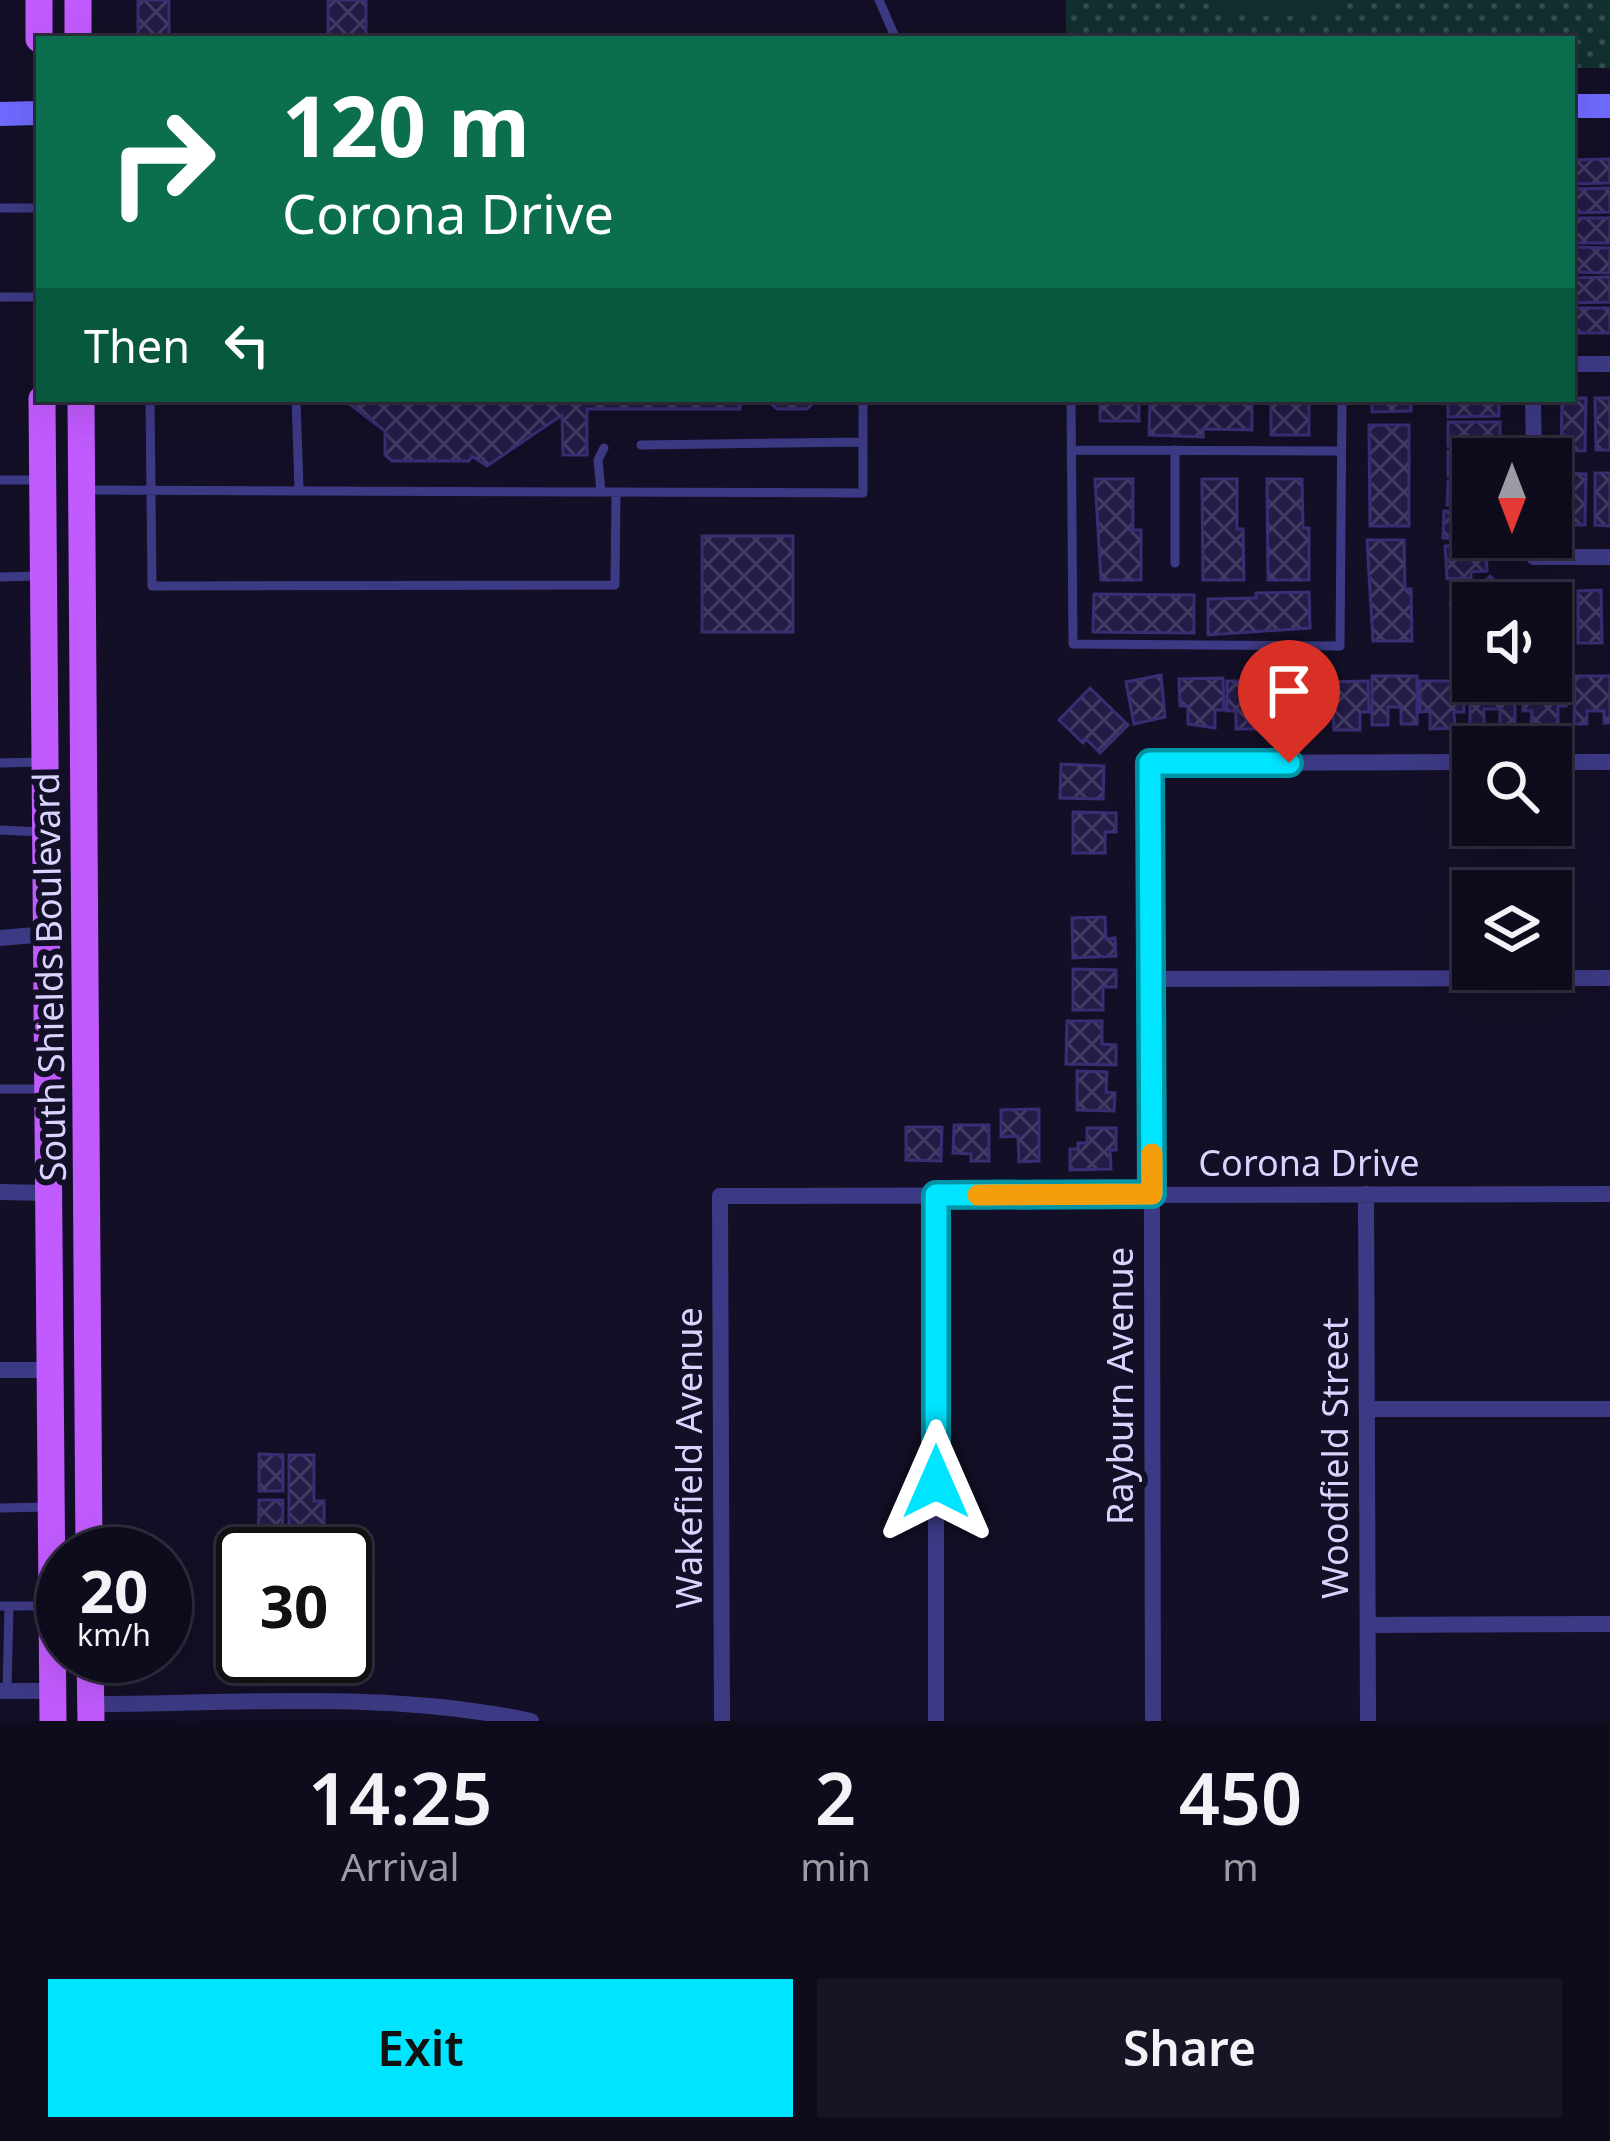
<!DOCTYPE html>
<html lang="en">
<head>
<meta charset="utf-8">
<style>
  body { margin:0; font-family:"Noto Sans",sans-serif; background:#171425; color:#f1f3f6; height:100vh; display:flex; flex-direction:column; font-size:45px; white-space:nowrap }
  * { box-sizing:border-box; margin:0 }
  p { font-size:39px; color:#9b9ba3 }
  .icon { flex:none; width:66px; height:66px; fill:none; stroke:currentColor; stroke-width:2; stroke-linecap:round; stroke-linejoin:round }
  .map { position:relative; height:1721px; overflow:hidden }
  .drawer { display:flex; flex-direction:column; background:#0e0b1c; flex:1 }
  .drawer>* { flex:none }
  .hud { position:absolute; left:36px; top:36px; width:1539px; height:366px; border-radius:0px; box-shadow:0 12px 48px #0002,0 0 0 3px #2e2b3b; background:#0b6e4f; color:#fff; overflow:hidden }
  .needle { width:78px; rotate:180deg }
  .buttons { position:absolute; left:1452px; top:438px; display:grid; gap:24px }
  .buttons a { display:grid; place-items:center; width:120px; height:120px; border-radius:0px; background:#0e0b1c; box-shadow:0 12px 48px #0002,0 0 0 3px #2e2b3b; font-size:60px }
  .speed { position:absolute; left:36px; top:1527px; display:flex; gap:24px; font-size:60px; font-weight:700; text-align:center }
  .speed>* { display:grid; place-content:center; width:156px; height:156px; border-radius:50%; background:#0e0b1c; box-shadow:0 12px 48px #0002,0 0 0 3px #2e2b3b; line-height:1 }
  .speed small { font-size:30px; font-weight:400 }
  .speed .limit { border:6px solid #111; border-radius:18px; background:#fff; color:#111 }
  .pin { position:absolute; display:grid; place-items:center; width:102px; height:102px; color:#fff; margin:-123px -51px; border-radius:50% 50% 50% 0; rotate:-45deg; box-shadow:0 0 12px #0007 }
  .pin .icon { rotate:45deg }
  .me { position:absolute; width:132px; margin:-66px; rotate:0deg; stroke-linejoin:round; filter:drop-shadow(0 0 9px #0008) }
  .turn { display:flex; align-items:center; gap:42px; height:252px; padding:0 48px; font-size:54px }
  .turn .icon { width:156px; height:156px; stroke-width:2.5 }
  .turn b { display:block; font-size:84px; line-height:102px }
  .then { display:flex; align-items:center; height:114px; padding:0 48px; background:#0003; gap:24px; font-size:45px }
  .eta { display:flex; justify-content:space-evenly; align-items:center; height:204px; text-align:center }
  .eta b { font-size:72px; font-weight:600; line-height:84px }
  .action { display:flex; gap:24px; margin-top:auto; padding:24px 48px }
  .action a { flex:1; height:138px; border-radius:0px; background:#00e5ff; color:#111; font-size:48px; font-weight:600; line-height:138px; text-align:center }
  .action a+a { background:#171425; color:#f1f3f6 }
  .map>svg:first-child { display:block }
</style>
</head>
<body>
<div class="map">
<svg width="1610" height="1721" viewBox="0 0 1610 1721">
  <defs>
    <pattern id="park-dots" width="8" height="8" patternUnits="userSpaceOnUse" patternTransform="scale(3)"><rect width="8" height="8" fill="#12302f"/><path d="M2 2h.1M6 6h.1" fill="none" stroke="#344d4e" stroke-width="1.8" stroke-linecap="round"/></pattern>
    <pattern id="building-cross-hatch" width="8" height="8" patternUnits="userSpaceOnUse" patternTransform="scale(3)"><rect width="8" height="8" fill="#241b47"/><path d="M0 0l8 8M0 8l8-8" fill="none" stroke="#433b63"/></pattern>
  </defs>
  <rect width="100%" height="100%" fill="#130f26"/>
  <!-- park -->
  <path fill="url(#park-dots)" d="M1066 0H1610V68H1572V39H1066Z"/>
  <!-- pitch -->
  <path fill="#12302f" d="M1202 0H1339V14C1305 14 1226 23 1202 0Z"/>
  <!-- building -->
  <path fill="url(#building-cross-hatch)" stroke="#3b2d73" stroke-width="3" d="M138 0H169V39H138Z
    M328 0H366V38H328Z
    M1610 159V183L1572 184V160Z
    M1610 188V212L1572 213V189Z
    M1572 218H1610V243H1572Z
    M1572 247 1610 248V273L1572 272Z
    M1610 277V302L1572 303V278Z
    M1572 308H1610V333H1572Z
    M1586 398 1585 451 1561 450 1562 399Z
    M1595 398H1610V450H1596Z
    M328 399H740V409H587V455H563L562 415 487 466 472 456 469 461H392L385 455V431L343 399Z
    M766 399H817L807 409H777Z
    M1100 399H1139V421H1100Z
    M1150 399H1252V430L1203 429V437L1149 435Z
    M1271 399H1309V435H1271Z
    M1372 399H1411V411L1372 412Z
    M1448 399H1499V416L1448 417Z
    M1448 422H1500V445L1448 446Z
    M1369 425H1409V526H1370Z
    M1448 451 1500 452V459H1473V476H1448Z
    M1562 473 1586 474 1585 525H1561Z
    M1595 473H1610V526L1595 525Z
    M1095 479H1133V530H1141V580H1101Z
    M1202 479H1237V529H1243L1244 580H1203Z
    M1267 479H1302L1303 528H1309V580H1268Z
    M1448 481H1473V505H1447Z
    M1444 511H1473V537L1488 539 1443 538Z
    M702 536H793V632H702Z
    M1367 540H1404L1405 589H1411L1412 641H1373Z
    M1486 544 1487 571 1471 572V578L1447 579 1445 546Z
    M1490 576 1508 592 1498 603H1473V625L1450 604 1465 588 1472 595Z
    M1601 590 1602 643H1578V591Z
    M1309 592 1310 628 1208 635V599L1256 598V593Z
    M1094 594 1194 595V633L1093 632Z
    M1547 602H1572V648H1551V603Z
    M1161 675 1165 717 1134 724 1126 682Z
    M1372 676H1417V724H1401V707H1388V725H1372Z
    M1575 676H1610V723H1604V711H1587V724H1574Z
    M1223 678 1224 710H1215V728L1188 724V706H1180L1179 679Z
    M1320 678 1321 726H1305L1304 707H1289V726H1276L1275 679Z
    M1470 678 1515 681V726H1500V709H1484V726H1470Z
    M1567 679 1566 706H1558V725L1531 728 1532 711H1523L1524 681Z
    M1227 681H1270V711H1263V729H1236V711H1227Z
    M1368 681 1369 712H1360V730H1334L1333 712H1324V682Z
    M1420 681H1463L1464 712H1454L1455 728 1430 729V711L1420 712Z
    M1090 688 1128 725 1100 753 1086 739 1083 743 1059 720Z
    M1061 764 1104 766 1103 799 1060 798Z
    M1073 812 1116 813V832H1105V853H1073Z
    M1105 917 1106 939 1115 938 1116 956 1073 958 1072 918Z
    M1073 969 1116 970V987H1103V1010H1073Z
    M1067 1021H1102V1044L1116 1045V1065L1066 1064Z
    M1077 1071 1107 1072 1106 1092 1115 1093 1114 1111 1077 1110Z
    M1039 1109V1161L1019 1162 1018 1136 1001 1137V1110Z
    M954 1125H989V1161H971V1154L953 1153Z
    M906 1127H942L941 1161 906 1160Z
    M1087 1128H1116V1150H1110L1111 1169 1070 1170V1149H1078V1143H1087Z
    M259 1454 283 1455V1491H259Z
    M289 1455H314V1501H324V1554H289Z
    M259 1500H283L282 1554H258Z"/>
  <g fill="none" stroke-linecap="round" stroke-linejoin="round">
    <!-- lane -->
    <path stroke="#3d3a85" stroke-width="9" d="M879 0 896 39
      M0 208H39
      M0 297H39
      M150 399 152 586 615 585 616 492
      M296 399 299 489
      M1071 399 1073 644 1340 646 1342 399
      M641 445 863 442
      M1071 450 1341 451
      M1175 450V563
      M0 480H37
      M86 490 863 493V399
      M601 492 598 460 604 448
      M0 577 38 576
      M0 763 40 762
      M0 830 42 832
      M0 1089H42
      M0 1508 46 1507
      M0 1606H48
      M7 1691 9 1607"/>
    <!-- street -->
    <path stroke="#3d3a85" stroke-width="16" d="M1572 364H1610
      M1533 399 1534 459
      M1534 537V557H1610
      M1551 762H1610
      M0 938 47 934
      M1151 979 1610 978
      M0 1192 48 1193
      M1366 1194 1368 1721
      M936 1195V1721
      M0 1370H50
      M1368 1409H1610
      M1368 1625 1610 1624
      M0 1691H53
      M90 1704C236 1704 388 1690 531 1721
      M722 1721 720 1196 1610 1194
      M1153 1721 1151 763 1473 762"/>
    <!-- secondary -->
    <path stroke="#6f6bff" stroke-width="24" d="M1572 106H1610
      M0 114 39 113"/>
    <!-- primary -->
    <path stroke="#c25bff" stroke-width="27" d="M39 0V39
      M78 0V39
      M42 399 53 1721
      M81 399 89 1554
      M90 1656 91 1721"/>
  </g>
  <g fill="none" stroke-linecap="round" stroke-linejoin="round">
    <!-- route casing -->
    <g stroke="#0095a6" stroke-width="30">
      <path id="route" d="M936 1482V1195L1152 1194 1150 763H1289"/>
    </g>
    <!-- route -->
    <use href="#route" stroke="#00e5ff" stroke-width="21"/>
    <!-- slow -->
    <path stroke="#f59e0b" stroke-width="21" d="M978 1195 1152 1194V1154"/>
  </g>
  <g text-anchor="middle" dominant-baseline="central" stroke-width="12" stroke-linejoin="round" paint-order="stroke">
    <!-- street labels -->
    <g font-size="36" fill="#d9d4ff" stroke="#130f26">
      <text transform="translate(49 977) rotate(-91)">South Shields Boulevard</text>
      <text x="1309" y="1162">Corona Drive</text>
      <text transform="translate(1119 1386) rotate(-90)">Rayburn Avenue</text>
      <text transform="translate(688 1458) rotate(-90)">Wakefield Avenue</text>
      <text transform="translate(1334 1458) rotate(-90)">Woodfield Street</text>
    </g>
  </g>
</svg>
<div class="buttons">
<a><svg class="needle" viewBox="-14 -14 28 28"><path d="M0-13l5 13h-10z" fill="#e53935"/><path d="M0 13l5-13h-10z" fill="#9b9ba3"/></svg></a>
<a><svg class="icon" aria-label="sound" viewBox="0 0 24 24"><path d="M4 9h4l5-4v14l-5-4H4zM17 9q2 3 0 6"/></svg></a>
<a><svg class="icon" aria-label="search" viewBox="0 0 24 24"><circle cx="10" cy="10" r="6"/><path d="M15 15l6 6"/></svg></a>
<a><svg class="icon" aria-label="layers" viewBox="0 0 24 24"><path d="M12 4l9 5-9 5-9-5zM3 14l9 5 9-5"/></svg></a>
</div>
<div class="speed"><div>20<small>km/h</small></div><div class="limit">30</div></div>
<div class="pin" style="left:1289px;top:763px;background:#d93025"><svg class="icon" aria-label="arrive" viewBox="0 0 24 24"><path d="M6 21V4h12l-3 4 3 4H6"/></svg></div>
<svg class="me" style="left:936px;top:1482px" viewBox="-20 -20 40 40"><path d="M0-17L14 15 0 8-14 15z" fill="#00e5ff" stroke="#fff" stroke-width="4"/></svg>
<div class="hud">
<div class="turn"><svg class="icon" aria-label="right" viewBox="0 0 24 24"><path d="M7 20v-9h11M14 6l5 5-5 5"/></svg><div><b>120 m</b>Corona Drive</div></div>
<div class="then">Then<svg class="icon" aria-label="left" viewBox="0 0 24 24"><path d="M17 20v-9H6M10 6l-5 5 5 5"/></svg></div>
</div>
</div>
<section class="drawer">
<div class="eta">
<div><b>14:25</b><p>Arrival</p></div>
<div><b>2</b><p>min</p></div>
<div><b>450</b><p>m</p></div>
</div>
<div class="action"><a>Exit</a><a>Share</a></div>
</section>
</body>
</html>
